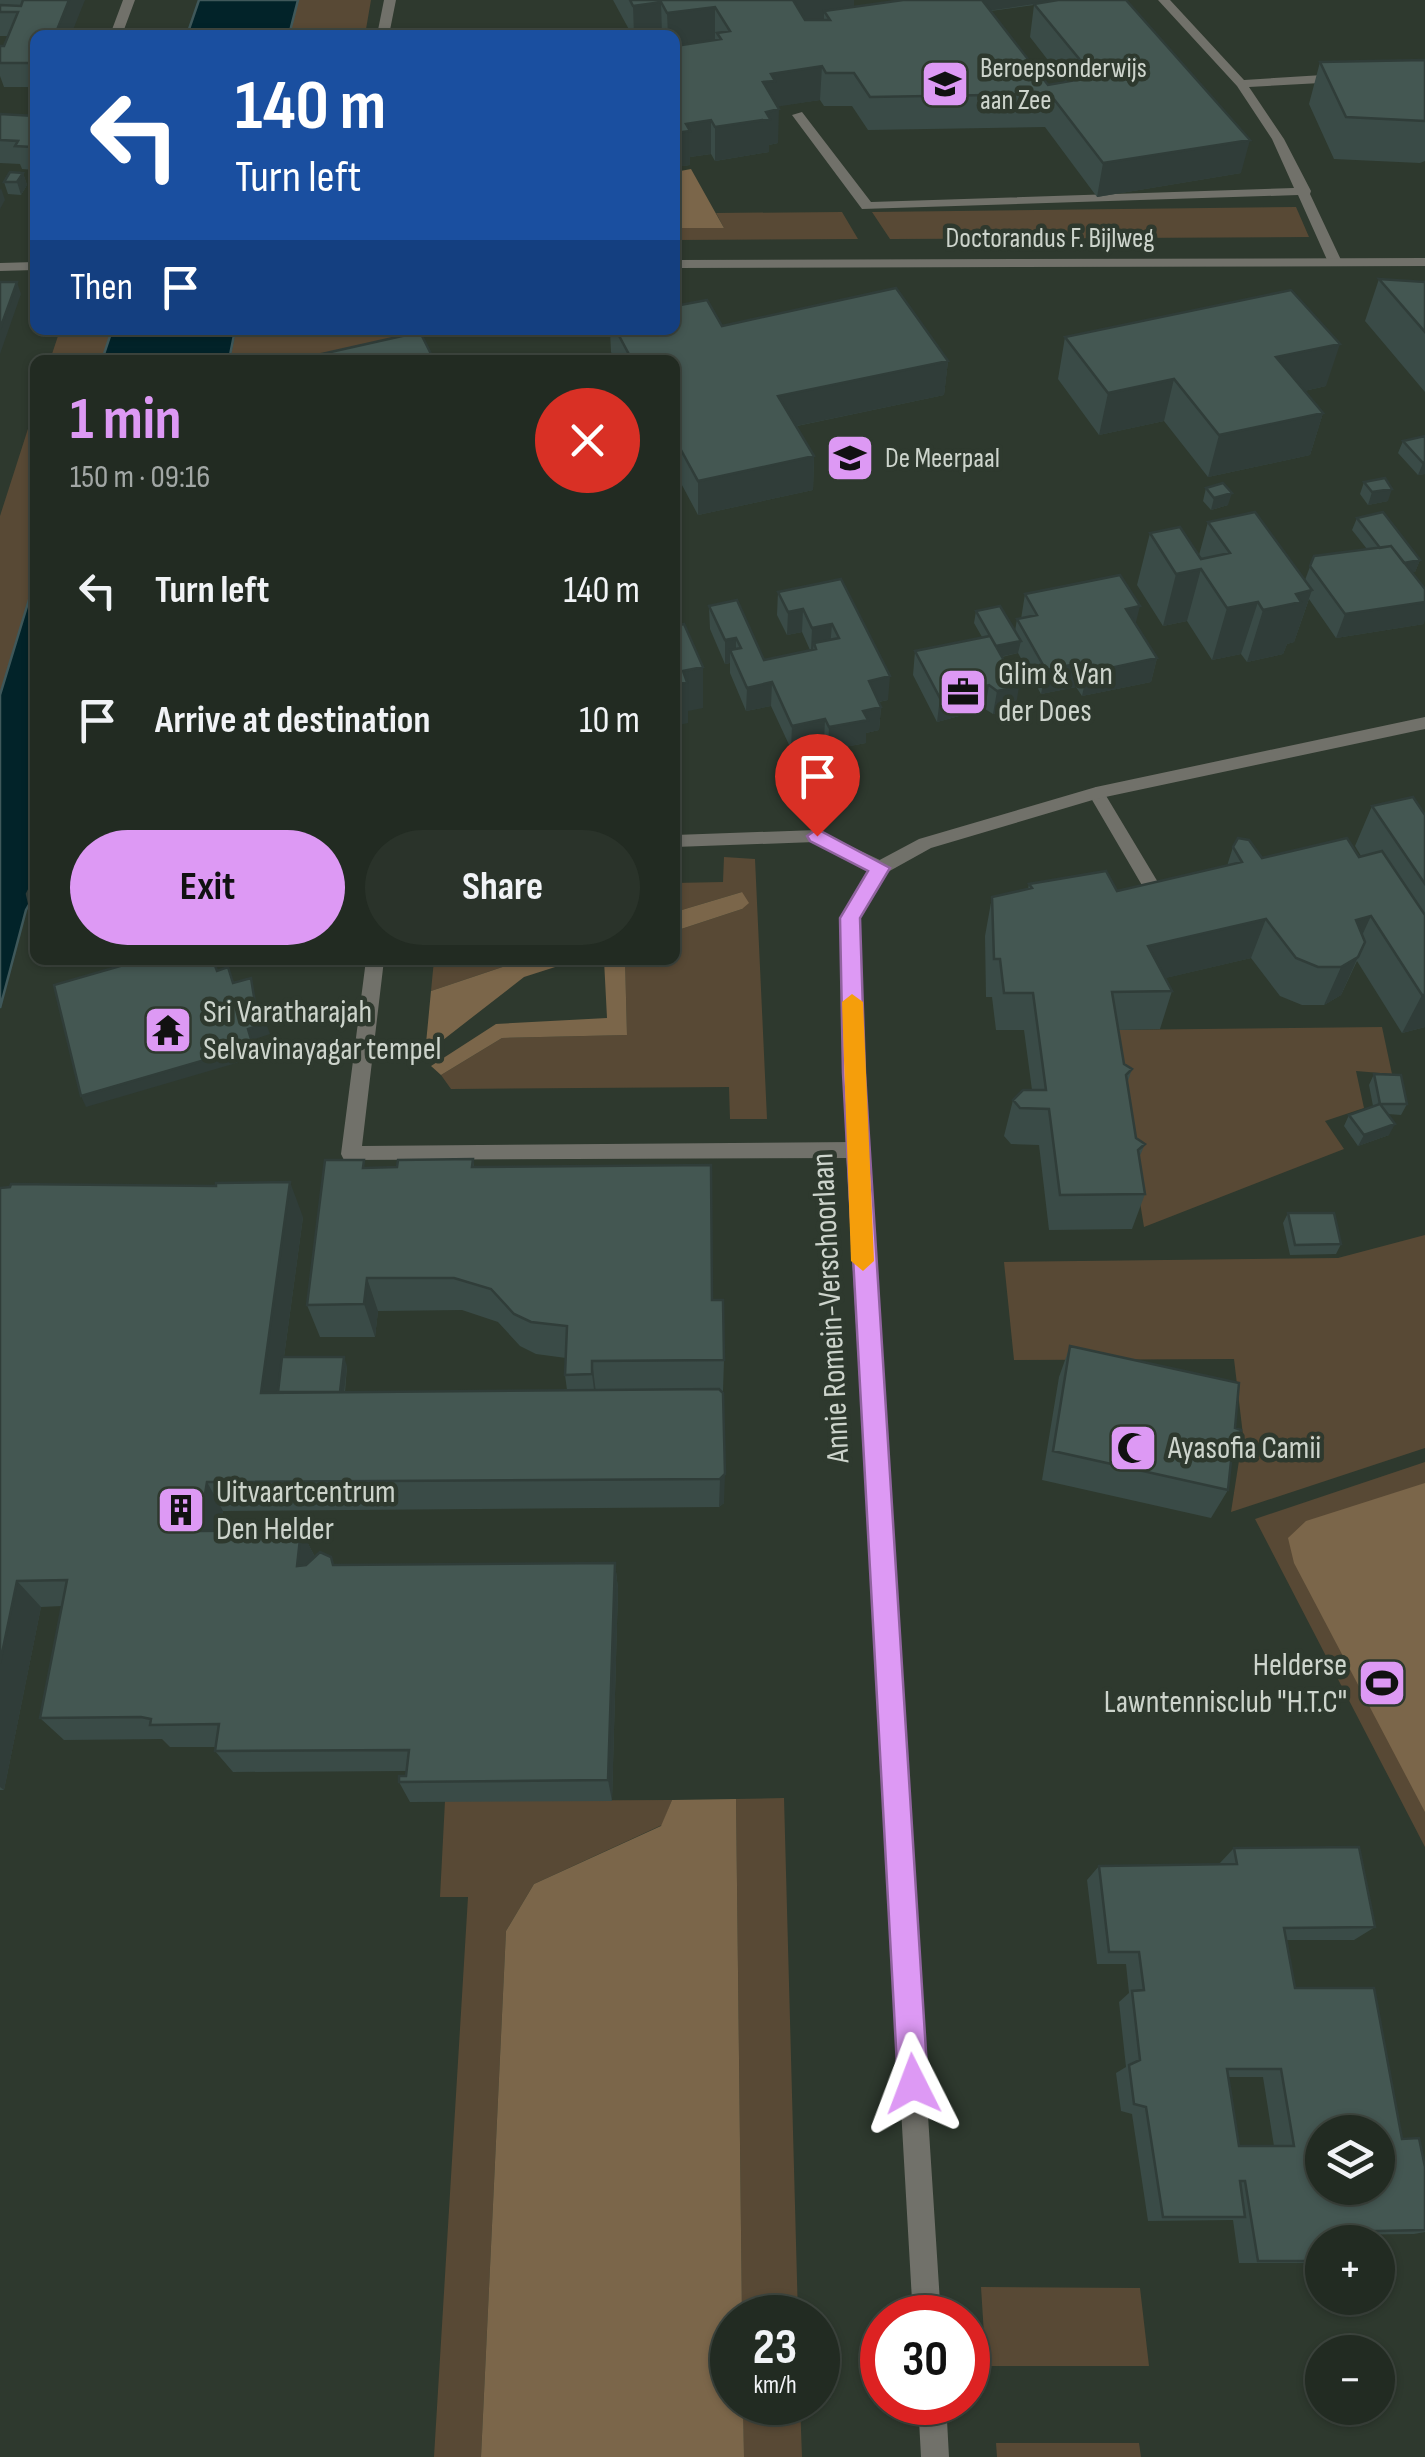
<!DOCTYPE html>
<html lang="en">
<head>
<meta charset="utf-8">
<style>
  body { margin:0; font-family:"Sofia Sans Condensed",sans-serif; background:#2a332a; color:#f1f3f6; height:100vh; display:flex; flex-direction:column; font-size:38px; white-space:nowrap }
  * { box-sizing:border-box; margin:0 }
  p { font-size:32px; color:#a2a7a5 }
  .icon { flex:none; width:55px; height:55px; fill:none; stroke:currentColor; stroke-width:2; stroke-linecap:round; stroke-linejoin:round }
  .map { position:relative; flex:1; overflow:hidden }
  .panel { position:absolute; left:30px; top:355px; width:650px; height:610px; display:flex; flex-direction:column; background:#222b22; border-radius:15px; box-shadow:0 2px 8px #0004,0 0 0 2px #3f4740 }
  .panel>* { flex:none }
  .top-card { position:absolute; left:30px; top:30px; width:650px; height:305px; border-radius:15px; box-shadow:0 2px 8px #0004,0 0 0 2px #3f4740; background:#1a4fa0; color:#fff; overflow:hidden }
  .tools { position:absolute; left:1305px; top:2115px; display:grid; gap:20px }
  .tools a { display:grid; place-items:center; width:90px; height:90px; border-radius:50%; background:#222b22; box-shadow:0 2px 8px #0004,0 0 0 2px #3f4740; font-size:50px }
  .speed { position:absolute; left:710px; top:2295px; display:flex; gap:20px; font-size:50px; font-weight:700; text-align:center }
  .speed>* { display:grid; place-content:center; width:130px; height:130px; border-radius:50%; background:#222b22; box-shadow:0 2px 8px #0004,0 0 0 2px #3f4740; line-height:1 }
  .speed small { font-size:25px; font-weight:400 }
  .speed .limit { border:15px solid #d22; background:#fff; color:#111 }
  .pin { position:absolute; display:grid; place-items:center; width:85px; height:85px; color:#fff; margin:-102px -42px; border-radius:50% 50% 50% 0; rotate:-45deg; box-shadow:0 0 10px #0007 }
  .pin .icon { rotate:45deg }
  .me { position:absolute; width:110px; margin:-55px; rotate:357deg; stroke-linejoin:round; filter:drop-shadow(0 0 8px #0008) }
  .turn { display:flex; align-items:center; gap:35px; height:210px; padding:0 40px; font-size:45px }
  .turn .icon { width:130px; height:130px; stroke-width:2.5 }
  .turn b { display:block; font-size:70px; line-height:85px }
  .then { display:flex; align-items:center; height:95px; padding:0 40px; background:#0003; gap:20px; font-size:38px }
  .round { display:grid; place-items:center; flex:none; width:105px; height:105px; border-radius:52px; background:#2a332a }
  .overview { display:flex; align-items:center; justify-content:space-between; height:170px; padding:0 40px }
  h1 { font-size:60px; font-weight:700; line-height:75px; color:#dd99f4 }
  .primary-button { display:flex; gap:20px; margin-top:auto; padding:20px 40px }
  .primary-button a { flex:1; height:115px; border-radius:60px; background:#dd99f4; color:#111; font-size:40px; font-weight:700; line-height:115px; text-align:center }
  .primary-button a+a { background:#2a332a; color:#f1f3f6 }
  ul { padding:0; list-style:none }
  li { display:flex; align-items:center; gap:30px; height:130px; padding:0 40px }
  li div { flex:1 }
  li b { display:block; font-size:38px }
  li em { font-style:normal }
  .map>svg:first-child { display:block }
</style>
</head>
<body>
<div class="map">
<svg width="1425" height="2457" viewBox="0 0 1425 2457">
  <rect width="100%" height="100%" fill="#2e392e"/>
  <!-- green -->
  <path fill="#584935" d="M298 0H371L365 35H289Z
    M1296 207 1309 237 890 239 872 212Z
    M842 212 858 239 675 240V228H724L716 213Z
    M60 330H112L102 360H50Z
    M236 330H403L418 360H230Z
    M35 407V580L0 695V516Z
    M724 857 755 859 767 1119H730L729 1087 451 1089 441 1075 502 1038 627 1035 625 960H675V931L742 909V892L675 912V883L723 882Z
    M434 960H523L431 991Z
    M1382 1027 1392 1074 1356 1071 1364 1108 1325 1121 1344 1149 1144 1227 1112 1030Z
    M1425 1235V1448L1231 1512 1243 1435 1234 1359 1014 1360 1004 1262 1338 1258Z
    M1425 1462V1847L1255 1519Z
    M784 1798 798 2317H742L736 1799Z
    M672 1800 662 1825 534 1884 506 1931 481 2457H434L468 1897H440L445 1801Z
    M981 2287 1140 2288 1149 2366H986Z
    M743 2403H800L802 2457H744Z
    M1139 2443 1141 2457H997L996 2443Z"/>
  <!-- forest -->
  <path fill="#7b664a" d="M691 169 724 228H675V172Z
    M742 892 749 903 742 909 675 931V912Z
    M523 960H577L524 977 425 1054 431 991Z
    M604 960H625L627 1035 502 1038 441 1075 431 1066 496 1024 607 1018Z
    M1425 1483V1812L1294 1563 1288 1538 1306 1521Z
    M736 1799 742 2317 732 2318V2402L743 2403 744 2457H481L506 1931 534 1884 661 1826 672 1800Z"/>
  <!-- water -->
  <path fill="#022329" stroke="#3f585a" stroke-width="2.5" d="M199 0H298L289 35H187Z
    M112 330H235L229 360H102Z
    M35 580V894L26 910 0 1008V695Z"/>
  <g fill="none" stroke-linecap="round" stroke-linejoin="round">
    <!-- lane -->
    <path fill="#71716a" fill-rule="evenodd" d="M1158 0H1170L1244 80 1339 74 1345 78 1339 82 1249 87 1284 139 1311 191 1310 194 1342 262 1340 265 1328 262 1298 195 862 209 792 115 802 112 871 202 1294 188 1272 139 1237 86Z
      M1096 787 1102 789 1165 894 1162 899H1150L1088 793Z
      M817 830 886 863 889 868 886 873H874L815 842 675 847V835Z
      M366 960H384L362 1146 856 1142 863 1144 866 1150 863 1156 856 1158 344 1160 341 1154Z"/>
    <!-- street -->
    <path fill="#71716a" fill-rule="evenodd" d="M123 0H135L122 35H110Z
      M384 0H396L389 35H377Z
      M1425 258V266L675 268V260Z
      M35 262V270L0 271V263Z
      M1425 717V729L1096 799 931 848 886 873 859 918 866 1150 941 2318H913L846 1150 841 918 874 863 919 839 1096 787Z
      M918 2402H946L949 2457H921Z"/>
  </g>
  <!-- wall -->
  <path fill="#3a4b47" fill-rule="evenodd" d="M0 0H85L35 35V87H4L0 76V46H4L8 36H0Z
    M613 0H854V7L1126 0 1241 173 1097 197 1045 127 868 130 852 106H824L820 100 777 106 778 143 769 145V152L715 161 711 154 690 157V165L675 167V35H632ZM1034 5 1030 37 1065 82 1048 85 991 11Z
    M1425 60V161L1420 163 1334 159 1309 104 1320 62Z
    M0 114 35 116V170L22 169 20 164 0 163Z
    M23 173 27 185 21 195 8 194 4 182Z
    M1379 279 1425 282V392L1365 321Z
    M722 326 948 361 944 395 797 426 814 456 813 490 698 515 675 472V360H615L611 352 610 330H675Z
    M1065 337 1326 386 1304 391 1323 413 1310 455 1208 477 1164 421 1099 435 1058 379Z
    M1425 436V474L1418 475 1398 453 1403 441Z
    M1364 482 1388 501 1368 505 1360 494Z
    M1206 488 1228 505 1211 510 1203 501Z
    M1357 518 1420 560 1415 572H1412L1424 624 1336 638 1309 599 1294 642 1287 644 1283 654 1247 662 1241 654 1212 660 1187 621 1163 626 1137 585 1150 533 1199 555 1208 522 1305 580 1314 556 1367 549 1352 530Z
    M841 579 888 700 879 702 881 707 879 730 866 733V743L828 750 824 742 791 749 771 706 746 711 730 673V663L725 664 710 629 709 606 764 660 810 650 802 632 787 635 777 615 778 592Z
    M1025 594 1135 624 1157 658 1151 682 1082 696 1076 687 1041 694 1018 653 1002 657 1015 711 993 714 985 709 937 722 913 675 915 651 982 637 974 623 976 611 1015 631 1017 619H1021Z
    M1372 806 1425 815V1027L1402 1033 1357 961 1341 995 1324 1005H1302L1280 996 1251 958 1165 978 1172 991 1160 1029 1118 1030 1124 1064 1132 1069 1127 1084 1136 1138 1145 1144 1139 1158 1145 1194 1132 1229 1049 1230 1039 1145 1011 1144 1004 1136 1013 1100 1032 1090 1024 1030H996L992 997H986L985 936 992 897 1028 889 1029 884 1117 891 1227 866 1233 847 1262 858 1361 856 1355 846Z
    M1374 1074 1407 1104 1401 1115 1388 1114 1389 1135 1358 1146 1344 1126 1349 1115 1373 1106 1369 1085Z
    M473 1159 474 1167 712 1300 724 1360 723 1391H722L724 1503 719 1507 223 1511 220 1531 301 1530 315 1557 335 1565 615 1563 618 1589 612 1801 410 1802 399 1782 406 1776 407 1771 233 1772 215 1751 216 1747H170L162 1739 64 1740 40 1718 62 1606 41 1607 4 1790H0V1188L303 1217 284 1357 347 1366 345 1392 567 1390 565 1375 566 1358 536 1354 520 1346 498 1322 462 1310 378 1311 375 1337H320L307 1305 366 1168 397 1167Z
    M1288 1213 1341 1244 1336 1254 1290 1255 1283 1223Z
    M1070 1346 1235 1428 1240 1443 1231 1457 1228 1490 1211 1518 1042 1480 1059 1377Z
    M1234 1848 1375 1927 1354 1940H1287L1295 1988 1402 2139 1425 2167V2232L1414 2234 1332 2235 1322 2242V2263H1239L1233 2220 1148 2221 1132 2114 1121 2111 1116 2073 1126 2067 1119 2002 1129 1993 1126 1964H1097L1087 1880 1099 1866 1219 1864ZM1228 2077H1263L1274 2146H1239Z"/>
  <!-- shaded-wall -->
  <path fill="#303d39" d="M69 0H85L71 35H55Z
    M790 0H854V7L830 20 824 11V24L789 29Z
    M963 0H1061L961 15Z
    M661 2 662 35H634L633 6Z
    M715 7V40L675 46V35H668L667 13Z
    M822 66 820 100 775 107 779 109 778 143 769 145V152L715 161V127L771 74Z
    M711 120V154L690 157V165L675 167V133L686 124Z
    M1250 140 1241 173 1097 197 1103 163Z
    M23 173 27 185 21 195 17 182Z
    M1 188 5 200 0 209V190Z
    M17 282 21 294 0 354V329Z
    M1340 344 1326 386 1264 400 1276 357Z
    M948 361 944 395 777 430 778 396Z
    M1174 379 1164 421 1099 435 1108 393Z
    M1323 413 1310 455 1208 477 1219 435Z
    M814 456 813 490 698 515V481Z
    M1425 462V474L1418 475 1423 463Z
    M1392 489 1388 501 1368 505 1372 492Z
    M1232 493 1228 505 1211 510 1214 498Z
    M1420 560 1415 572 1388 577 1393 565Z
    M1201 569 1187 621 1163 626 1176 574Z
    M1312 590 1294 642 1287 644 1283 654 1247 662 1263 610 1296 594Z
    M1258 602 1241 654 1212 660 1227 608Z
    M1425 602V620L1424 624 1336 638 1345 614Z
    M1140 606 1134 630 1126 609Z
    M803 609 802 632 787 635 788 612Z
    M832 624 830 648 814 643 813 651H811L812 628Z
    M736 638V661L730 650V663L725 664V640Z
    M1021 641 1018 653 994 658 996 646Z
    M1157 658 1151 682 1082 696 1087 673Z
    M1081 663 1076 687 1041 694 1046 670Z
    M703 667V708L688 711V723L675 726V685L683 671Z
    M890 676 888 700 867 704 869 681Z
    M772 682 771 706 746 711 747 688Z
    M989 685 985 709 937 722 940 698Z
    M1019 687 1015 711 993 714 997 691Z
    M881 707 879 730 866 733V743L828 750 829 727 863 711Z
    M825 719 824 742 791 749 792 726Z
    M1371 916 1353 955 1356 920Z
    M1266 919 1251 958 1136 985 1148 946Z
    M1358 957 1341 995 1324 1005 1341 967Z
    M79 960H95L81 964Z
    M213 960H224L226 964 216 967Z
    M1422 995H1425V1027L1402 1033Z
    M266 1023 270 1034 252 1040 257 1057 86 1107 81 1096 248 1029Z
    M1395 1124 1389 1135 1358 1146 1364 1135Z
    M290 1182 303 1217 275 1423 261 1393Z
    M367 1278 378 1311 375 1337 364 1304Z
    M344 1357 347 1366 342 1412 339 1403Z
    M592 1361 596 1393V1405L592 1374Z
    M725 1474 724 1503 719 1507 720 1479Z
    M207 1482 223 1511 216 1558 199 1531Z
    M301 1530 315 1557 311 1592 297 1566Z
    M615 1563 618 1589 612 1801 608 1780Z
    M17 1581 41 1607 4 1790 0 1787V1663Z"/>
  <!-- building -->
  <path fill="#445752" stroke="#303d39" stroke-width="2.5" fill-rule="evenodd" d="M23 0H69L55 35H35V63H0V46H4L18 12H0V5L21 6Z
    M630 0H793L805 20H830L824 11 903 0H982L1048 85 1094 77 1034 4 1058 0H1126L1250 140 1103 163 1050 94 870 97 854 73H826L822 66 771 74 775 81 763 82 779 109 766 112 770 119 715 127 711 120 686 124 690 131 675 133V46L721 39 717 33 730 31 715 7 667 13 661 2 633 6Z
    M1425 60V121L1346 117 1320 62Z
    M0 114 35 116V141L32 147 15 146 18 141 0 140Z
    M10 172 23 173 17 182H4Z
    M1379 279 1425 282V332Z
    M0 282H17L0 329Z
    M896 288 948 361 778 396 814 456 698 481 675 439V360H632L616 330H675V306L707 300 722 326Z
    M1291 290 1340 344 1276 357 1323 413 1219 435 1174 379 1108 393 1065 337Z
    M420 332 434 360H295Z
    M1425 436V462L1423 463 1403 441Z
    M1385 478 1392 489 1372 492 1364 482Z
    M1223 483 1232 493 1214 498 1206 488Z
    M1255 512 1312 590 1296 594 1301 602 1263 610 1258 602 1227 608 1201 569 1176 574 1150 533 1180 527 1201 559 1230 553 1208 522Z
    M1383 512 1420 560 1404 563 1391 546 1380 548 1357 518Z
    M1391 546 1425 589V602L1345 614 1310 566 1314 556Z
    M1120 575 1140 606 1126 609 1157 658 1087 673 1081 663 1046 670 1017 619 1037 615 1025 594Z
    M841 579 890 676 869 681 881 707 863 711 868 720 829 727 825 719 792 726 772 682 747 688 730 650 741 648 736 638 725 640 709 606 737 600 764 660 816 649 814 643 839 638 832 624 812 628 803 609 788 612 778 592Z
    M1000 606 1021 641 996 646 976 611Z
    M684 624 703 667 683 671 687 682 675 685V626Z
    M990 636 1019 687 997 691 989 685 940 698 915 651Z
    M1413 797 1425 815V884L1372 806Z
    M1238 838 1249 840 1262 858 1347 838 1359 857 1382 851 1425 915V995H1422L1371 916 1356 920 1365 942 1358 957 1341 967H1318L1296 958 1266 919 1148 946 1172 991 1112 992 1124 1064 1132 1069 1126 1075 1136 1138 1145 1144 1138 1150 1145 1194 1060 1195 1049 1109 1020 1108 1013 1100 1023 1090H1046L1033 993H1004L1000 959H994L992 897 1032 888 1029 884 1106 871 1117 891 1242 862 1233 847Z
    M35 878V920L33 921 27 894Z
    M141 960H213L217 971 228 967 233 983 251 978 256 1009 261 1008 266 1023 248 1029 253 1046 81 1096 54 985Z
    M1374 1074 1401 1075 1407 1104H1380L1395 1124 1364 1135 1349 1115 1380 1104Z
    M473 1159 472 1167 711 1165 712 1300H723L724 1360 592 1361V1374L565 1375 567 1326 531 1322 514 1314 491 1289 454 1278H367L364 1304 307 1305 325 1160H364L363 1168 397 1167 398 1160Z
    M290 1182 261 1393 719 1389 723 1393 725 1474 720 1479 207 1482 199 1531 301 1530 297 1566 306 1565 320 1552 331 1557 333 1565 615 1563 608 1780 399 1782V1776H406L409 1750 215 1751 219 1724 150 1725 151 1719 141 1717 40 1718 67 1580 17 1581 0 1663V1188L10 1187 11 1184 216 1186V1183Z
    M1288 1213H1334L1341 1244 1295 1245Z
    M1070 1346 1239 1383 1235 1428 1241 1430 1240 1443 1233 1442 1228 1490 1053 1451Z
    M282 1357H344L340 1392H278Z
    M1359 1847 1375 1927 1284 1928 1295 1988H1374L1402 2139 1419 2138 1425 2167V2230L1331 2232 1333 2242H1322V2261H1258L1245 2181H1240L1245 2217H1163L1146 2107 1134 2104 1129 2065 1140 2060 1132 1991 1144 1990 1139 1952H1109L1099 1866 1237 1864 1234 1848ZM1227 2069H1281L1294 2146H1239ZM1322 2132H1378V2188H1322Z"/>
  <!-- route -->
  <path fill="#dd99f4" stroke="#90639f" stroke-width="2.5" d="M817 829 890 868 860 918 865 1073 928 2084 923 2094 913 2099 902 2094 898 2084 843 1073 840 918 868 871 810 841 807 836Z"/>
  <!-- slow -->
  <path fill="#f59e0b" d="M852 994 863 1002 874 1261 863 1271 851 1261 842 1002Z"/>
  <!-- icons -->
  <defs>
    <g id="university-square" transform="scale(2.5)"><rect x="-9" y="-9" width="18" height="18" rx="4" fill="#dd99f4" stroke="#2e392e"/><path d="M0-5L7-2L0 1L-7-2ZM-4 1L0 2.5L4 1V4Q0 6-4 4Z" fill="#111"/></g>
    <g id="school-square" transform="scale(2.5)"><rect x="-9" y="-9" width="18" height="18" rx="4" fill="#dd99f4" stroke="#2e392e"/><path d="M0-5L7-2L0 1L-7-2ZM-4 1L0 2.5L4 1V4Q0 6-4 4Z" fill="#111"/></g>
    <g id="office-square" transform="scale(2.5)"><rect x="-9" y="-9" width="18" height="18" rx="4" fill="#dd99f4" stroke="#2e392e"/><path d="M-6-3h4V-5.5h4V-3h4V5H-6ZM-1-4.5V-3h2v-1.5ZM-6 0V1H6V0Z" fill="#111"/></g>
    <g id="temple-square" transform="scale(2.5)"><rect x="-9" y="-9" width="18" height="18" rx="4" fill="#dd99f4" stroke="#2e392e"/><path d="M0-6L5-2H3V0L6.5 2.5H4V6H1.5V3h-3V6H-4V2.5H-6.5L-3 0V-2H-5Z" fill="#111"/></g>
    <g id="mosque-square" transform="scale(2.5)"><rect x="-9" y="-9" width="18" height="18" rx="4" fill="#dd99f4" stroke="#2e392e"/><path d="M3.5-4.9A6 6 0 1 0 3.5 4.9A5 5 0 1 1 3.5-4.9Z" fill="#111"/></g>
    <g id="building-square" transform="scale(2.5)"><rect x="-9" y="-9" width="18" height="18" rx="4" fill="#dd99f4" stroke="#2e392e"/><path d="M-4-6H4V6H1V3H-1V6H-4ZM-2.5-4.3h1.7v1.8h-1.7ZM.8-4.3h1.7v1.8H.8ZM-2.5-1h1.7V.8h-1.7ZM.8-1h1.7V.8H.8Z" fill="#111"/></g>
    <g id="stadium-square" transform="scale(2.5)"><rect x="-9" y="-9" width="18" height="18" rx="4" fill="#dd99f4" stroke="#2e392e"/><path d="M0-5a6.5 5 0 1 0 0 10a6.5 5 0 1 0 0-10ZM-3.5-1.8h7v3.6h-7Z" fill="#111"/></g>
  </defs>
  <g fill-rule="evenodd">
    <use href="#university-square" x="945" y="84"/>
    <use href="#school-square" x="850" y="458"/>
    <use href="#office-square" x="963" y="692"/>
    <use href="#temple-square" x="168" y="1030"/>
    <use href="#mosque-square" x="1133" y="1448"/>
    <use href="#building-square" x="181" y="1510"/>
    <use href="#stadium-square" x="1382" y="1683"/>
  </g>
  <g text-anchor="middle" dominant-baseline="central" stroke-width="9" stroke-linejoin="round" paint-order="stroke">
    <!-- far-poi labels -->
    <g font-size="28" fill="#cdd4cc" stroke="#2e392e" text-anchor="start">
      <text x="980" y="68">Beroepsonderwijs<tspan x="980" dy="32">aan Zee</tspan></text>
      <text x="885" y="458">De Meerpaal</text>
    </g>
    <!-- far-street labels -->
    <g font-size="28" fill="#cdd4cc" stroke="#2e392e">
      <text x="1050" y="238">Doctorandus F. Bijlweg</text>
    </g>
    <!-- poi labels -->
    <g font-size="32" fill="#cdd4cc" stroke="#2e392e" text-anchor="start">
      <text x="998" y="674">Glim &amp; Van<tspan x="998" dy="37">der Does</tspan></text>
      <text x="203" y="1012">Sri Varatharajah<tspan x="203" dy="37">Selvavinayagar tempel</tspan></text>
      <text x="1168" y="1448">Ayasofia Camii</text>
      <text x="216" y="1492">Uitvaartcentrum<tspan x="216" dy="37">Den Helder</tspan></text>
      <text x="1347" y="1665" text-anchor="end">Helderse<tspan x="1347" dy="37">Lawntennisclub "H.T.C"</tspan></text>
    </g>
    <!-- street labels -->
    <g font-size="32" fill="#cdd4cc" stroke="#2e392e">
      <text transform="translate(831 1308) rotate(-93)">Annie Romein-Verschoorlaan</text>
    </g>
  </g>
</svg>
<div class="tools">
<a><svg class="icon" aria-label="layers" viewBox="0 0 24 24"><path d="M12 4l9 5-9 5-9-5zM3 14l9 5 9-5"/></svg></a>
<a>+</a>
<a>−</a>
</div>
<div class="speed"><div>23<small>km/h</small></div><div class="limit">30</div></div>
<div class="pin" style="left:817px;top:836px;background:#d93025"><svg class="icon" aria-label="arrive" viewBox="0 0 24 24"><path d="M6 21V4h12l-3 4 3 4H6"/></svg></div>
<svg class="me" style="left:913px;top:2084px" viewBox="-20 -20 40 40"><path d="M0-17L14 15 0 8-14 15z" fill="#dd99f4" stroke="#fff" stroke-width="4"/></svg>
<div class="top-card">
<div class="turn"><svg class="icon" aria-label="left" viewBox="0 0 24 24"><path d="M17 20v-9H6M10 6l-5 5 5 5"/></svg><div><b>140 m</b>Turn left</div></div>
<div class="then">Then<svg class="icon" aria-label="arrive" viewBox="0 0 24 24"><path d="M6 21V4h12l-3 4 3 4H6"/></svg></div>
</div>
<section class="panel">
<div class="overview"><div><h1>1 min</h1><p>150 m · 09:16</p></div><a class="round" style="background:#d93025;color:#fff"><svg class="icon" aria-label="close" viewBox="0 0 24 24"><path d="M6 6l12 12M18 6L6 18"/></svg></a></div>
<ul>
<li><svg class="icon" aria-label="left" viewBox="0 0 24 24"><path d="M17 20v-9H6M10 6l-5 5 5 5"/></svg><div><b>Turn left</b></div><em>140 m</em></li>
<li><svg class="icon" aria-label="arrive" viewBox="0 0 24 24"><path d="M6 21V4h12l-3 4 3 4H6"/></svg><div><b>Arrive at destination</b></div><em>10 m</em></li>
</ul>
<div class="primary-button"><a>Exit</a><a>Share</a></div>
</section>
</div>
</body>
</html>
